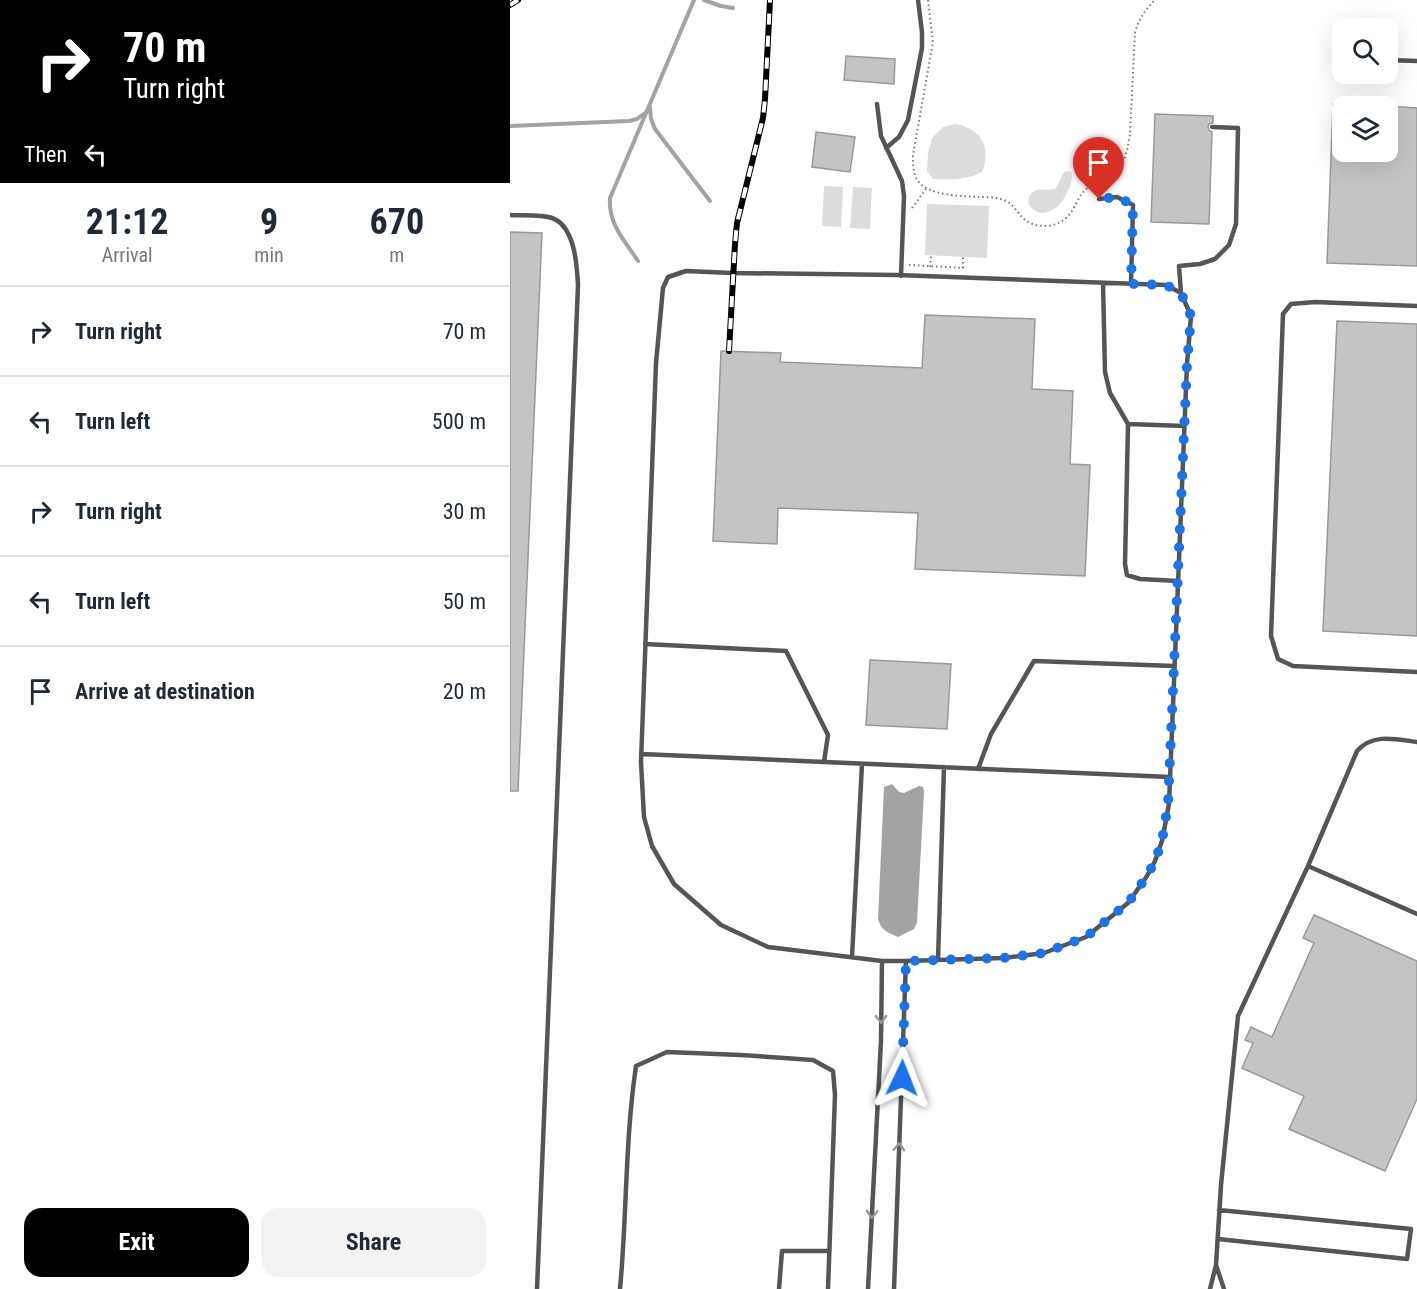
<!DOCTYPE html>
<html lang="en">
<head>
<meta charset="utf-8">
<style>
  body { margin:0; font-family:"Roboto Condensed",sans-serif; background:#f2f2f3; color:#1f2937; height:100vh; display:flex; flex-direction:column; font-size:22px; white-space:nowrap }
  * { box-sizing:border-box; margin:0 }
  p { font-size:20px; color:#747a83 }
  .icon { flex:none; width:33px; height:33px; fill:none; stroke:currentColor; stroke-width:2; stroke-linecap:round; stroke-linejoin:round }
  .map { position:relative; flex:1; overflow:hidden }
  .drawer { display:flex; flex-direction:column; background:#fff; width:510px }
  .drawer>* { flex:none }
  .top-card { background:#000; color:#fff; overflow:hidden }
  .buttons { position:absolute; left:822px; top:18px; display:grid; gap:12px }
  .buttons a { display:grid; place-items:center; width:66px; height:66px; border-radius:12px; background:#fff; box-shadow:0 6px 24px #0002; font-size:30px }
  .pin { position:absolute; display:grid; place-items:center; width:51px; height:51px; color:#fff; margin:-62px -26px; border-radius:50% 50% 50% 0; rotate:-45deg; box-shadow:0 0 6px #0007 }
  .pin .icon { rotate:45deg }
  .me { position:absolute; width:66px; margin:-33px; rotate:2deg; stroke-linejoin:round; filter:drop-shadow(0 0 4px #0008) }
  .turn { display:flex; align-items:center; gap:21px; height:126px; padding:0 24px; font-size:27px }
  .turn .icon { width:78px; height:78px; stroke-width:2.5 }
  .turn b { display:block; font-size:42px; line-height:51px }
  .then { display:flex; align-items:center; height:57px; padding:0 24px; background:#0003; gap:12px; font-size:22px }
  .eta { display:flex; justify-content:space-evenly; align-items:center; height:102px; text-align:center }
  .eta b { font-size:36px; font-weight:700; line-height:42px }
  .cta { display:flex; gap:12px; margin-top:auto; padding:12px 24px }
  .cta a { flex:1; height:69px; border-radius:18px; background:#000; color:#fff; font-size:24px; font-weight:700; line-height:69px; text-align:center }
  .cta a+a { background:#f2f2f3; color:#1f2937 }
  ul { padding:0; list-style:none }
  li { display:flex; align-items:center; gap:18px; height:90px; padding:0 24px; border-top:2px solid #e0e1e3 }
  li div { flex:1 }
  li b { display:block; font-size:22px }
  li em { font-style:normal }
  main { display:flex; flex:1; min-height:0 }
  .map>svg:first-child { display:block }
</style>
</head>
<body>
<main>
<section class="drawer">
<div class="top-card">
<div class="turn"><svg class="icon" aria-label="right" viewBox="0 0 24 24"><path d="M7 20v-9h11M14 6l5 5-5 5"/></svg><div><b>70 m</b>Turn right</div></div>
<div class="then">Then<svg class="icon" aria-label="left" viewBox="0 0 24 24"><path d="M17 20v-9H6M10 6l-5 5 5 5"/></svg></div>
</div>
<div class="eta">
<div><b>21:12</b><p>Arrival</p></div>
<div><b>9</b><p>min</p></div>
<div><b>670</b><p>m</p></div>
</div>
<ul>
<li><svg class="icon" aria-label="right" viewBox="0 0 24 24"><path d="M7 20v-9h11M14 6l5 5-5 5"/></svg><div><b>Turn right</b></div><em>70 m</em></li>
<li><svg class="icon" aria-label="left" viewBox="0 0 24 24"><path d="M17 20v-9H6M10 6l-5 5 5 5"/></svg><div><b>Turn left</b></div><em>500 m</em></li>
<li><svg class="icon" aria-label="right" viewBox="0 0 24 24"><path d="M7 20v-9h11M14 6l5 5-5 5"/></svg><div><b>Turn right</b></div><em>30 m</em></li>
<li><svg class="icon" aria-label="left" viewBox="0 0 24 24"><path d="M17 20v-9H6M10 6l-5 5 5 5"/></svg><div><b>Turn left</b></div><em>50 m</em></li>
<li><svg class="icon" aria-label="arrive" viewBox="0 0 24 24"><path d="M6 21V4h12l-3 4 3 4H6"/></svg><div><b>Arrive at destination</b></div><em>20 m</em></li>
</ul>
<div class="cta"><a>Exit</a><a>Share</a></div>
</section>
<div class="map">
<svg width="907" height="1289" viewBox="0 0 907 1289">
  <rect width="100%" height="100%" fill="#fff"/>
  <!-- green -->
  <path fill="#dcdcdc" d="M445 124C471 128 482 148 472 172 456 180 441 180 423 179L417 171 418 154 422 138 433 127Z
    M559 171 562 173C562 180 561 185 558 191 540 231 506 206 523 192 529 187 537 192 546 188L554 172Z
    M314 186 333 187 331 227 312 226Z
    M343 187 362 188 360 229 340 228Z
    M417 204 479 206 477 258 415 255Z"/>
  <!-- water -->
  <path fill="#a3a3a3" d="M382 784 389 792 394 793 409 786 413 787 414 792 407 923 404 929 388 937C377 932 372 931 368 919L374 787Z"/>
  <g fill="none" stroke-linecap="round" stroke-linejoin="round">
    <!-- stream -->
    <path stroke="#a3a3a3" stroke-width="4" d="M194 0 211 6 223 8
      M140 107 141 119 145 129 200 201
      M0 126 119 121 127 119 135 113
      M128 261C115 241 98 224 100 198L184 0"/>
  </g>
  <!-- building -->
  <path fill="#c4c4c4" stroke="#999" stroke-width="1.5" d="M336 56 385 59 384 84 334 80Z
    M823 104 832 105V152H878V106L907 108V266L817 263Z
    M645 114 703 116V123L699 124 698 127 699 130 702 132 699 224 641 222Z
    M306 132 345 137 340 172 302 167Z
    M0 232 32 233 8 791H0Z
    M415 315 525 319 522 389 563 391 560 464 580 465 575 576 405 569 408 513 268 508 267 544 203 541 211 351 271 353 270 362 412 368Z
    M827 321 907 324V636L813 631Z
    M360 660 441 664 437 729 356 725Z
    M804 915 907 961V1099L875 1171 779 1129 794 1096 732 1068 743 1043 735 1040 741 1027 762 1037 804 943 793 938Z"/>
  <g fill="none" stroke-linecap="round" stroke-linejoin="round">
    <!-- path -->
    <path stroke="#777" stroke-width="2" stroke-dasharray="1.5 3" stroke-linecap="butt" d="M418 0 423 42 403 155C403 164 403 174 408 181 419 196 452 196 469 197 478 197 488 197 496 201 503 204 507 212 512 217 520 226 535 228 546 224 574 213 560 182 601 182L611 168 617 151 620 134 625 32C629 19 635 10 645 0
      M402 208 416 189
      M399 265 453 268V257
      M420 267 421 256"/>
    <!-- service -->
    <path stroke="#555" stroke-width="4.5" d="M878 60 907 61
      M367 104 371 136 392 181 394 196 391 276
      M376 148 389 137 398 120 412 48V32L408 0
      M589 199 607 197 623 205 621 284
      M0 215C13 216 30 214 42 218 65 226 67 266 68 285L27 1289
      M176 271 222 273 387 275 656 285 671 293 681 316 677 364 659 804 652 841 645 861 637 876 618 903 576 937 534 953 493 958 396 961H372L258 947 211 925 164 884 142 846 134 817 131 762 146 363 153 288 158 277Z
      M593 283 595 372 600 393 618 424 615 564 617 575 630 579 668 581
      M671 293 669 266 690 264 705 259 719 245 726 224 728 128 702 127
      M907 306 805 302 781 304 773 314 761 636 768 659 783 666 907 672
      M618 424 674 426
      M135 644 276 651 318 735 314 762
      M131 754 660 777
      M468 769 481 734 524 661 664 666
      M798 866 847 751C863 733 885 739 907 742
      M342 957 352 764
      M428 960 434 767
      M708 1239 897 1259 901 1229 709 1210
      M110 1289C117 1215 115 1140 126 1066L157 1052 231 1055 303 1060 323 1071 325 1095 318 1289
      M269 1289 272 1251H319
      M358 1289 371 1041 372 961
      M384 1289 396 961
      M700 1289 706 1265
      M714 1289 706 1265 711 1185 728 1016 798 866 907 914"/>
    <!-- rail casing -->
    <g stroke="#000" stroke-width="6">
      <path id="rail" d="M0 5 8 0
        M219 351 225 244 227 223 253 118 255 99 260 0"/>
    </g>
    <!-- rail -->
    <use href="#rail" stroke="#fff" stroke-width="4" stroke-dasharray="11" stroke-linecap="butt"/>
  </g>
  <!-- one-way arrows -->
  <defs><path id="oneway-chevron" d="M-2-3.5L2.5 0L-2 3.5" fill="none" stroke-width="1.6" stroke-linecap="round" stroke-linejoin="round" transform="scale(1.5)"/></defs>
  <g stroke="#999">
    <use href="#oneway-chevron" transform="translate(371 1019) rotate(90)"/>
    <use href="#oneway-chevron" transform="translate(389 1147) rotate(-88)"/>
    <use href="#oneway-chevron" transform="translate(362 1214) rotate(93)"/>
  </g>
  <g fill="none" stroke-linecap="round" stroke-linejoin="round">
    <!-- route -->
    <path stroke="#1a73e8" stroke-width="10" stroke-dasharray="0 18" d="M392 1078 396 961 493 958 534 953 576 937 618 903 637 876 645 861 652 841 658 804 677 364 681 316 671 293 656 285 621 284 623 205 607 197 589 199"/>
  </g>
</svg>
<div class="buttons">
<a><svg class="icon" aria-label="search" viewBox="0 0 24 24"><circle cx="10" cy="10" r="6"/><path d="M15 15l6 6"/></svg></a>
<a><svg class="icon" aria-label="layers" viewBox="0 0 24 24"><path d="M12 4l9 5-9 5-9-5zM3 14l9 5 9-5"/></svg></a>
</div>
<div class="pin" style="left:589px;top:199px;background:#d93025"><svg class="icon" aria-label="arrive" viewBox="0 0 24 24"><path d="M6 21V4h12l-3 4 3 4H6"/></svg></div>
<svg class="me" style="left:392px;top:1078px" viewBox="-20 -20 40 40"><path d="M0-17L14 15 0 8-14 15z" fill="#1a73e8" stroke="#fff" stroke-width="4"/></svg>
</div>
</main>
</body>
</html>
